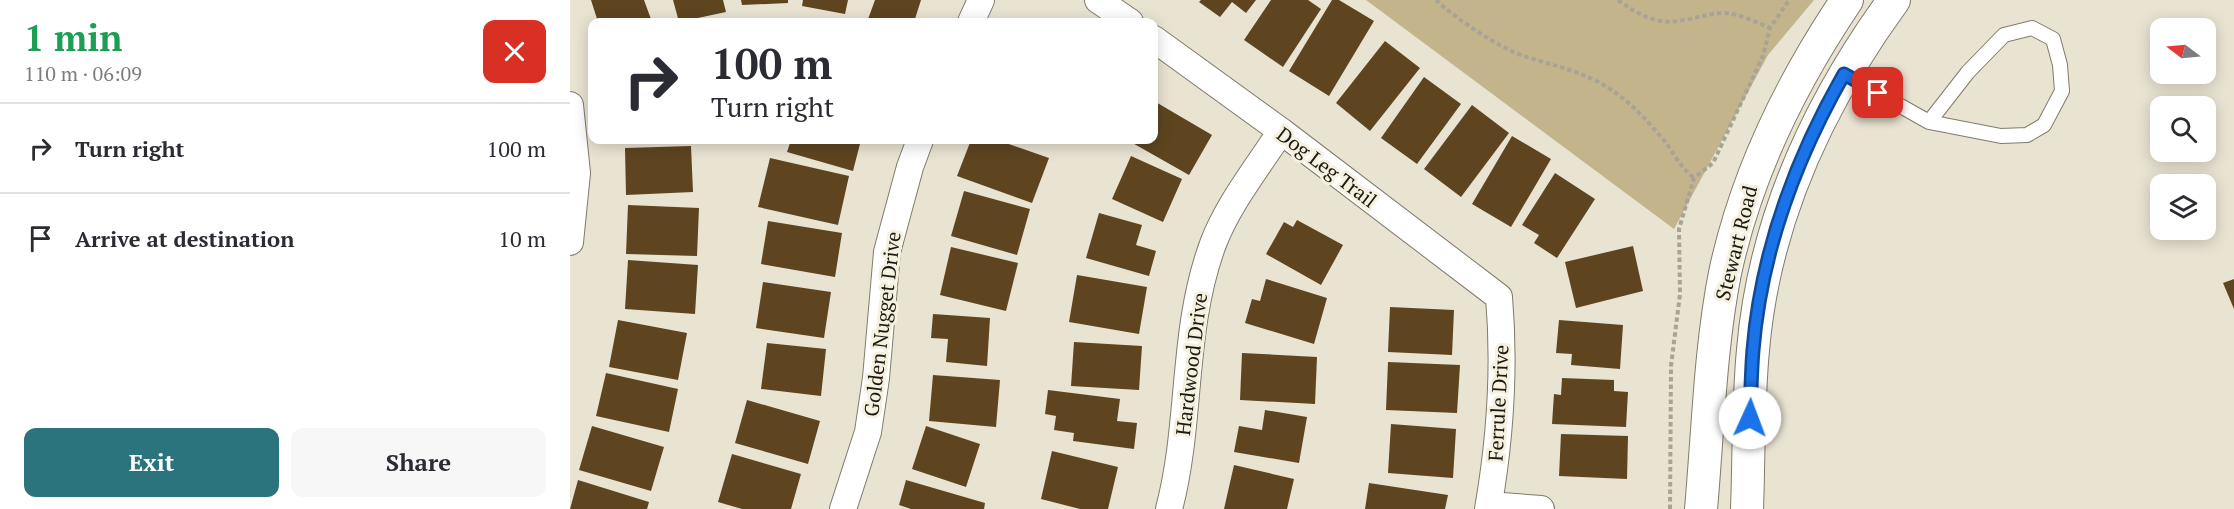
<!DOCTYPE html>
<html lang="en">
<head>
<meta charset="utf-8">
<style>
  body { margin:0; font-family:"PT Serif",serif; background:#f7f7f7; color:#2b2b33; height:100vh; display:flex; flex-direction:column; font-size:22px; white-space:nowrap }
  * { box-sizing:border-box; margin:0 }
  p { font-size:20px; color:#7c7c81 }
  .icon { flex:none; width:33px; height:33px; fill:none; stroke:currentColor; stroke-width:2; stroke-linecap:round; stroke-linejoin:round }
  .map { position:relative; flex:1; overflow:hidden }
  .panel { display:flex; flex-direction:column; background:#fff; width:570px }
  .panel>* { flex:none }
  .top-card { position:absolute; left:18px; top:18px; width:570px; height:126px; border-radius:12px; box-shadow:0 3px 15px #0003; background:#fff; color:#2b2b33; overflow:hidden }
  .needle { width:39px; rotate:286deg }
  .tools { position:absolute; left:1580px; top:18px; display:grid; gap:12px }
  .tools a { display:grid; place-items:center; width:66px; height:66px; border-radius:12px; background:#fff; box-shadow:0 3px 15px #0003; font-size:30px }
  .pin { position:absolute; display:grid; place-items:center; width:51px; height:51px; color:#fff; margin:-26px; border-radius:12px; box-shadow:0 3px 9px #0006 }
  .me { position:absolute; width:66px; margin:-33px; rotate:2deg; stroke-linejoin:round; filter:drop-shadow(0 0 4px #0008) }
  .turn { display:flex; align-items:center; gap:21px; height:126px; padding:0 24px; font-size:27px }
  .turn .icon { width:78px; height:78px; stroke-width:2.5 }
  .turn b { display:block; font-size:42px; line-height:51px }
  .round { display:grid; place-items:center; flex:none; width:63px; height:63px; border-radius:12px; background:#f7f7f7 }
  .summary { display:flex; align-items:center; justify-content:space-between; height:102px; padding:0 24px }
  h1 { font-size:36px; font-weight:600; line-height:45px; color:#1e9e55 }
  .primary-button { display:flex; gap:12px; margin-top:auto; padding:12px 24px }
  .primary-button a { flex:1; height:69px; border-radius:12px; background:#2b747d; color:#fff; font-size:24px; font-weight:600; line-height:69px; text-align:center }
  .primary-button a+a { background:#f7f7f7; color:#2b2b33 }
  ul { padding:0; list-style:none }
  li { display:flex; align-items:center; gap:18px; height:90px; padding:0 24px; border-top:2px solid #e1e1e2 }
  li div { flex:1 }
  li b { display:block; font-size:22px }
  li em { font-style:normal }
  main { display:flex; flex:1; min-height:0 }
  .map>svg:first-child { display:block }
</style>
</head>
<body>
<main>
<section class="panel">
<div class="summary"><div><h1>1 min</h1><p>110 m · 06:09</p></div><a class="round" style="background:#d93025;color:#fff"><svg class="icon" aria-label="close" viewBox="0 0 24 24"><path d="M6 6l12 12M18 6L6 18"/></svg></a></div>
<ul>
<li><svg class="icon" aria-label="right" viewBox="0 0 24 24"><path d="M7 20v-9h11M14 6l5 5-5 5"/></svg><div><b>Turn right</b></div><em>100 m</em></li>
<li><svg class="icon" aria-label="arrive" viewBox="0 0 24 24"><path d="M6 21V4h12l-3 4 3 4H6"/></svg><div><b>Arrive at destination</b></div><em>10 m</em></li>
</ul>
<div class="primary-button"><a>Exit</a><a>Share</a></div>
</section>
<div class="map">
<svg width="1664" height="509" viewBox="0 0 1664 509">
  <rect width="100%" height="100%" fill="#e9e3d2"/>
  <!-- green -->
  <path fill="#c3b48b" d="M796 0H1244L1198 55 1104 229Z"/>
  <!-- building -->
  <path fill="#5e4520" d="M21 0H74L82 22H28Z
    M103 0H153L156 12 109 22Z
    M171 0H218V3L172 5Z
    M233 0H278L275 14 232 6Z
    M305 0H351L344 22H297Z
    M631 0H686L676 13 662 2 650 17 629 2Z
    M701 0H738L751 9 713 67 674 40Z
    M762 0H769L804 21 759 96 719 71Z
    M815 41 850 68 800 131 766 103Z
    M854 77 891 104 847 164 811 138Z
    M584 101 642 135 619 175 559 141 584 140Z
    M902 105 939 133 891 197 854 169Z
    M942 136 981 159 941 227 902 204Z
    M221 140H291L283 171 217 152Z
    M401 140H427L479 158 462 203 387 176Z
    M121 146 123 192 56 195 55 148Z
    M561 156 612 179 593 222 542 199Z
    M200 158 279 176 268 225 188 207Z
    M985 173 1025 199 987 258 964 243 969 235 952 225Z
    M394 191 460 209 447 255 381 236Z
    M58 205 129 208 127 256 56 254Z
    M529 213 572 225 566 245 586 251 579 276 516 258Z
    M727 220 773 245 751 285 696 254 714 222 723 227Z
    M198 221 272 233 265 277 191 264Z
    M1063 246 1073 291 1006 308 995 262Z
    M381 247 448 263 436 311 370 295Z
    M58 260 128 265 125 314 55 309Z
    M507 275 577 287 569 334 499 322Z
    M696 279 757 298 744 344 675 323 682 299 690 301Z
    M1664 279V309L1653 283Z
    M193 282 261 292 254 338 186 328Z
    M820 307 884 310 882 355 818 352Z
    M363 314 420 318 417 366 376 362 378 339 361 338Z
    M48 320 117 333 108 380 39 367Z
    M989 320 1053 325 1050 369 1001 365 1002 354 986 353Z
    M504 342 572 346 569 390 501 386Z
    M197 343 256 349 251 396 191 389Z
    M672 353 747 357 745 404 670 400Z
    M818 362 890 365 887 413 816 410Z
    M36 373 108 389 99 432 26 416Z
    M363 375 430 380 426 427 359 421Z
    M992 378 1044 380V391L1058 392 1056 427 982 424 984 394 991 395Z
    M478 390 550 399 547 421 567 423 564 449 503 441 504 433 484 430 486 416 475 414Z
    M177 400 250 421 238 464 165 443Z
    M695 410 737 417 729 463 664 452 669 426 692 430Z
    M821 424 886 429 883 478 818 473Z
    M22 426 94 447 81 491 9 470Z
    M356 426 410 444 396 487 342 469Z
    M991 434 1058 436 1057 479 989 476Z
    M482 451 548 467 538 509H510L471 499Z
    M162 454 231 474 221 509H172L148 502Z
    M664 465 724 479 717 509H654Z
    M8 480 79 502 77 509H0Z
    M336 480 415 503 414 509H341L329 505Z
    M799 483 878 495 875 509H795Z"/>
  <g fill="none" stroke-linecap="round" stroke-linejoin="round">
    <!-- service casing -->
    <g stroke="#807b6b" stroke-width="16">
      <path id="service" d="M1274 74 1359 122 1431 136 1457 135 1474 125 1492 91 1490 65 1483 39 1462 28 1434 35 1398 72 1359 122"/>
    </g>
    <!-- minor casing -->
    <g stroke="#807b6b" stroke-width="28">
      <path id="minor" d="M528 0 560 22
        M401 22 411 0
        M584 39 711 131 929 297C935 367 930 440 918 509
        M0 105 7 173 0 242
        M919 505 971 509
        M273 509 298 432 306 378 317 252 340 167 350 140
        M599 509C622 422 611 330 643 244 658 204 688 167 711 131"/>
    </g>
    <!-- tertiary casing -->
    <g stroke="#807b6b" stroke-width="34">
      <path id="tertiary" d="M1131 509C1138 431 1140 349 1155 273 1176 175 1221 83 1277 0
        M1177 509C1179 456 1178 402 1183 350 1194 220 1248 104 1324 0"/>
    </g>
    <!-- path -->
    <path stroke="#a8a395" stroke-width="4" stroke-dasharray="4.5 3" stroke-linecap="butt" d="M866 0C885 18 929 48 954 56 981 65 1007 70 1032 84 1058 99 1077 120 1096 143 1105 155 1112 169 1124 178
      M1048 0C1069 15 1088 26 1113 20 1128 18 1140 13 1155 13 1170 14 1186 22 1200 28
      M1100 509 1101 366 1110 294 1109 229 1124 178 1143 163 1193 56 1200 28 1219 0"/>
    <!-- service -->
    <use href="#service" stroke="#fff" stroke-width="14"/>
    <!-- minor -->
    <use href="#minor" stroke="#fff" stroke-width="26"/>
    <!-- tertiary -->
    <use href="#tertiary" stroke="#fff" stroke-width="32"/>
  </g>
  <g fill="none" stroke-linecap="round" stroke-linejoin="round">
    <!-- route casing -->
    <g stroke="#114b97" stroke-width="15">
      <path id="route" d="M1180 418C1181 396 1181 373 1183 350 1191 253 1226 158 1274 74L1308 93"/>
    </g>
    <!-- route -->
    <use href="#route" stroke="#1a73e8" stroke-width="10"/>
  </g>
  <g text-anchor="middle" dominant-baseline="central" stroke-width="6" stroke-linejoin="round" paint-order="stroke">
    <!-- street labels -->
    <g font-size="20" fill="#1b1913" stroke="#f6f0df">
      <text transform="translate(757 167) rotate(37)">Dog Leg Trail</text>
      <text transform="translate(1166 243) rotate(-76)">Stewart Road</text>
      <text transform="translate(312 324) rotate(-83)">Golden Nugget Drive</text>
      <text transform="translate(621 364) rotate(-83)">Hardwood Drive</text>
      <text transform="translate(928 403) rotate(-87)">Ferrule Drive</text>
    </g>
  </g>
</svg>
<div class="tools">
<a><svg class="needle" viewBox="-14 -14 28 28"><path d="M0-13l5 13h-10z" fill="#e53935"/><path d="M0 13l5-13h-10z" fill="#7c7c81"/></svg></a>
<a><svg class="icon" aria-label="search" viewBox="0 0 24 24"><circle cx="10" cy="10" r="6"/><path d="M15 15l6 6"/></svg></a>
<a><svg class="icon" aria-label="layers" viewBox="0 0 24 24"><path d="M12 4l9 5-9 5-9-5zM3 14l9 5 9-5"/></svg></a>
</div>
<div class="pin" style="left:1308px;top:93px;background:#d93025"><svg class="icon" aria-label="arrive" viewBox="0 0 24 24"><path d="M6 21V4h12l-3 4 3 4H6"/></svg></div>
<svg class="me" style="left:1180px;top:418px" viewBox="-20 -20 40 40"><circle r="19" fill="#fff"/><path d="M0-13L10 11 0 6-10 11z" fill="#1a73e8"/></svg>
<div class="top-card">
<div class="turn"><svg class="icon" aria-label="right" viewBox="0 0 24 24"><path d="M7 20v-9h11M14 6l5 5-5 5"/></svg><div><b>100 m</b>Turn right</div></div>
</div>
</div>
</main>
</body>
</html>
